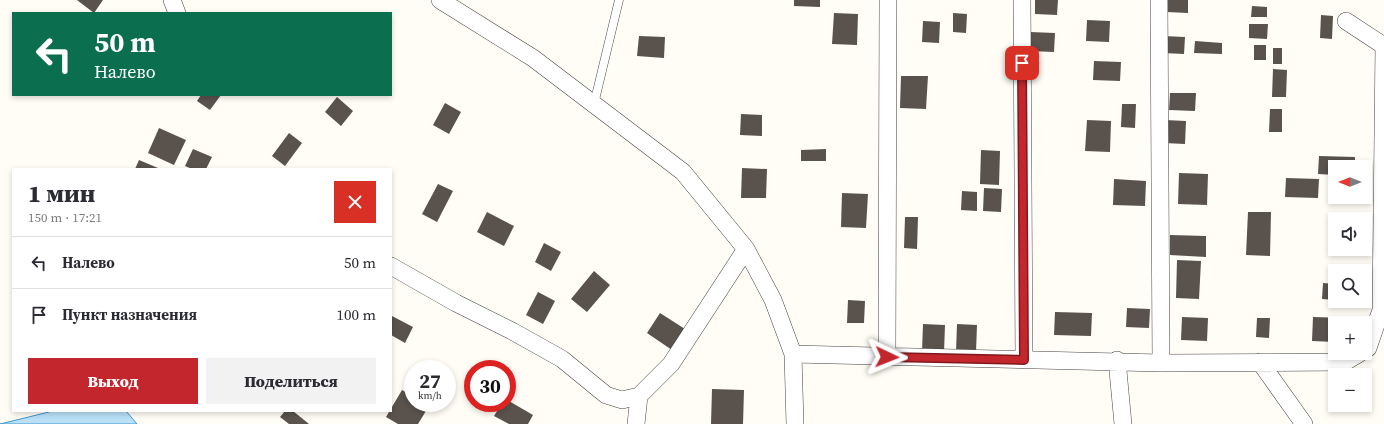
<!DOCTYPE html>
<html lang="ru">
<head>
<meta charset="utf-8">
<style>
  body { margin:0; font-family:"Source Serif 4",serif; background:#f2f2f3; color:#2b2b33; height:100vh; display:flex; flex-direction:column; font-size:15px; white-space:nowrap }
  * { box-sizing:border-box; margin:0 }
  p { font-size:13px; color:#7c7c81 }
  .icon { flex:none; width:22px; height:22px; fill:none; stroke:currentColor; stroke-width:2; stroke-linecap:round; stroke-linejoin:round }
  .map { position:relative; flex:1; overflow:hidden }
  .side { position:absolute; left:12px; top:168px; width:380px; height:244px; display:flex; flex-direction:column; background:#fff; border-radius:0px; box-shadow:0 2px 6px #0003 }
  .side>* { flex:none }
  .hud { position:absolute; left:12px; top:12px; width:380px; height:84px; border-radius:0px; box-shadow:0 2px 6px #0003; background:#0b6e4f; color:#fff; overflow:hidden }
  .needle { width:26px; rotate:270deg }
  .buttons { position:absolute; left:1328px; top:160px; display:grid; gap:8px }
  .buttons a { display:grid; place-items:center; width:44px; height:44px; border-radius:0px; background:#fff; box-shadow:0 2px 6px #0003; font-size:20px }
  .speed { position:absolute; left:404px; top:360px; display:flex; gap:8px; font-size:20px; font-weight:700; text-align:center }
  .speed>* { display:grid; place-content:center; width:52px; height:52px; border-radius:50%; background:#fff; box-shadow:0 2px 6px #0003; line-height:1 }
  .speed small { font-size:10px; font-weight:400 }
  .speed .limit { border:6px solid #d22; background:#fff; color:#111 }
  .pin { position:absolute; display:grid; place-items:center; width:34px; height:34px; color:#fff; margin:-17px; border-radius:8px; box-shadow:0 2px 6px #0006 }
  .me { position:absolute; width:44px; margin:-22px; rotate:92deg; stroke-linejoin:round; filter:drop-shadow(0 0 3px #0008) }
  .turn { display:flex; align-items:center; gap:14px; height:84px; padding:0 16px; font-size:18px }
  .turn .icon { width:52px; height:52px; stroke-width:2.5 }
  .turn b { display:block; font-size:28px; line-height:34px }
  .round { display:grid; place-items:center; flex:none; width:42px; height:42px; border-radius:0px; background:#f2f2f3 }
  .head { display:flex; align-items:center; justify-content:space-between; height:68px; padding:0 16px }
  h1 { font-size:24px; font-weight:800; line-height:30px }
  .action { display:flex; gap:8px; margin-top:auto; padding:8px 16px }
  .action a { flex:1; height:46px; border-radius:0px; background:#c4262e; color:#fff; font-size:16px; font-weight:800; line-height:46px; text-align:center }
  .action a+a { background:#f2f2f3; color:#2b2b33 }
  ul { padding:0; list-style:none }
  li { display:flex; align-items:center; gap:12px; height:52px; padding:0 16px; border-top:1px solid #e1e1e2 }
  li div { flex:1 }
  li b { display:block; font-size:15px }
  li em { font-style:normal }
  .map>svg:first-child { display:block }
</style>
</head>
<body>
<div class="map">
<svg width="1384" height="424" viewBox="0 0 1384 424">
  <rect width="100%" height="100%" fill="#fffdf5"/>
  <!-- water -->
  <path fill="#b9e0f7" stroke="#3f96cf" d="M53 411H126L137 424H0Z"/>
  <!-- building -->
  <path fill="#5a524d" d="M77 0H103L94 13Z
    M794 0H820V7L794 6Z
    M1035 0H1058L1057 15 1035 14Z
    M1167 0H1188V13L1167 12Z
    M1252 6 1267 7V17H1251Z
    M834 13 858 14 857 45 832 44Z
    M953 13 967 14 966 33 953 32Z
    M1321 15 1333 16 1332 39 1320 38Z
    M1087 20 1110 21 1109 42 1086 41Z
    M923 21 940 22 939 43 922 42Z
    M1249 24H1268L1267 39 1249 38Z
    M1030 32 1055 33 1054 52 1029 51Z
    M639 36 665 37 664 58 637 56Z
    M1163 36 1185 37 1184 54 1163 53Z
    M1195 41 1222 43V54L1194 53Z
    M1254 45H1266V60H1254Z
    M1273 48H1282V64H1273Z
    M1094 61 1121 62 1120 81 1093 80Z
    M1273 69 1287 70 1286 97H1272Z
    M901 76H928L926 109 900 108Z
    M1170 93H1196L1195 111 1169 110Z
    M201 95H221L210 110 197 101Z
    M337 97 353 111 341 126 325 112Z
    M445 103 461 112 449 134 433 125Z
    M1122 104H1136L1135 128 1121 127Z
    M1270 109H1282V132H1269Z
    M741 114 762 115V136L740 135Z
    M1087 120 1111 121 1110 152 1085 151Z
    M1165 120 1186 121 1185 144 1164 143Z
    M159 128 186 140 174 165 148 153Z
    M289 133 302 143 285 166 272 156Z
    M193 149 212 157 206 169H192L185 166Z
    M826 149V161H801V150Z
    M981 150 1000 151 999 185 980 184Z
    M1319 156 1355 157V167H1335V175L1318 174Z
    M139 160 158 168 157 169H135Z
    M742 168 767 169 766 198H741Z
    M1179 173 1208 174 1207 205 1178 204Z
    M1286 178 1319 179 1318 198 1285 197Z
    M1114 179 1146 181 1145 206 1113 205Z
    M438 184 453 191 437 222 422 214Z
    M984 188 1002 189 1001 212 983 211Z
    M962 191 977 192V211L961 210Z
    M842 193 868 194 866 228 841 227Z
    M487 212 514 226 504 246 477 232Z
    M1248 212H1271L1270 256 1246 255Z
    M905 217H918L917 249 904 248Z
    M1334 226 1335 249H1357L1356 256 1333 255Z
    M1170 235 1206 236V257L1170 255Z
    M544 243 561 252 551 271 535 262Z
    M1177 260 1201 261 1199 299 1176 298Z
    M594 271 610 285 587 312 571 299Z
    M1323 283 1335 284V300L1322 299Z
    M538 292 555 301 543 324 526 315Z
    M848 300 865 301 864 323H847Z
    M1127 308 1150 309 1149 328 1126 327Z
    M1055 312 1092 313 1091 336 1054 335Z
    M660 313 685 329 672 350 647 333Z
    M392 316 413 327 405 343 391 335Z
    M1182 317 1208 318 1207 341 1181 340Z
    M1313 317 1348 318V323H1335V342L1312 341Z
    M1257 318H1270L1269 338 1256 337Z
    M923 324 945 325 944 352H922Z
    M957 324 977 325 976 352H956Z
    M712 389 744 390 743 424H711Z
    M402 390 413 396V403H424L429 406 418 424H398L386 417Z
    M507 400 533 415 528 424H509L494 416 502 403H507Z
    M285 411H293L309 424H289L280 417Z"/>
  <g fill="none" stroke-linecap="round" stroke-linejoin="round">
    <!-- lane casing -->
    <g stroke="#444" stroke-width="9">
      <path id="lane" d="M594 104 619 0"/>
    </g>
    <!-- street casing -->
    <g stroke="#444" stroke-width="18">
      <path id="street" d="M172 0 177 13
        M440 0 533 58 683 172 746 249 773 300 793 354 795 424
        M1022 0 1024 360
        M1159 0 1161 363
        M1346 21 1384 46
        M391 266 456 303 512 331 562 359 606 395 622 400 639 396
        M1365 350 1368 348 1381 310 1384 46
        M793 354 1161 363 1345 362 1360 353
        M887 357 888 0
        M1117 360 1123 424
        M1260 362 1304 424
        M636 424 639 396 671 364 746 249"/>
    </g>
    <!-- lane -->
    <use href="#lane" stroke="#fff" stroke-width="8"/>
    <!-- street -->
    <use href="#street" stroke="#fff" stroke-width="17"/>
  </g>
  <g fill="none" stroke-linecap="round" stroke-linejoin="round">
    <!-- route casing -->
    <g stroke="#7f191e" stroke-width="10">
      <path id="route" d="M887 357 1024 360 1022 63"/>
    </g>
    <!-- route -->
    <use href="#route" stroke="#c4262e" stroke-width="7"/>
  </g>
</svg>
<div class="buttons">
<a><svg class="needle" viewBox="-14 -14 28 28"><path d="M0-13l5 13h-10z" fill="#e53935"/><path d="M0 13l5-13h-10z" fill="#7c7c81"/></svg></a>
<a><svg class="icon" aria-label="sound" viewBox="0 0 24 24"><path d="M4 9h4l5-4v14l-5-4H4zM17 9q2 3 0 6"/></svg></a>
<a><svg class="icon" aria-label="search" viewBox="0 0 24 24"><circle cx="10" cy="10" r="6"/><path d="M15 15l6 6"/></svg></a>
<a>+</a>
<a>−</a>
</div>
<div class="speed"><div>27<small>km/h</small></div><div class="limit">30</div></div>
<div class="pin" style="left:1022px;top:63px;background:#d93025"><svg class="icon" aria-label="arrive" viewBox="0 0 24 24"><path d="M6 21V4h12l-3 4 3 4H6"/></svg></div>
<svg class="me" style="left:887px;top:357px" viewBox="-20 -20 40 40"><path d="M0-17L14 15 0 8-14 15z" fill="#c4262e" stroke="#fff" stroke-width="4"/></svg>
<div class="hud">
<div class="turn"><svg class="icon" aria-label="left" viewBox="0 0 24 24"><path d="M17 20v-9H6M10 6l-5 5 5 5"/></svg><div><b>50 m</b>Налево</div></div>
</div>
<section class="side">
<div class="head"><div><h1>1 мин</h1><p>150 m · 17:21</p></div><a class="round" style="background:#d93025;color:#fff"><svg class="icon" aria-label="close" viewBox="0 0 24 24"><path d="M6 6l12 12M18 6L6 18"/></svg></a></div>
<ul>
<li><svg class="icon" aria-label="left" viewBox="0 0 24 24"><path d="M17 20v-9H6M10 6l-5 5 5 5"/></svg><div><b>Налево</b></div><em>50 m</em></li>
<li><svg class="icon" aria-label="arrive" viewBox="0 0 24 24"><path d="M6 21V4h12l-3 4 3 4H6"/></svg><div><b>Пункт назначения</b></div><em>100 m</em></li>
</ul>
<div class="action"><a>Выход</a><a>Поделиться</a></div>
</section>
</div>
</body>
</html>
